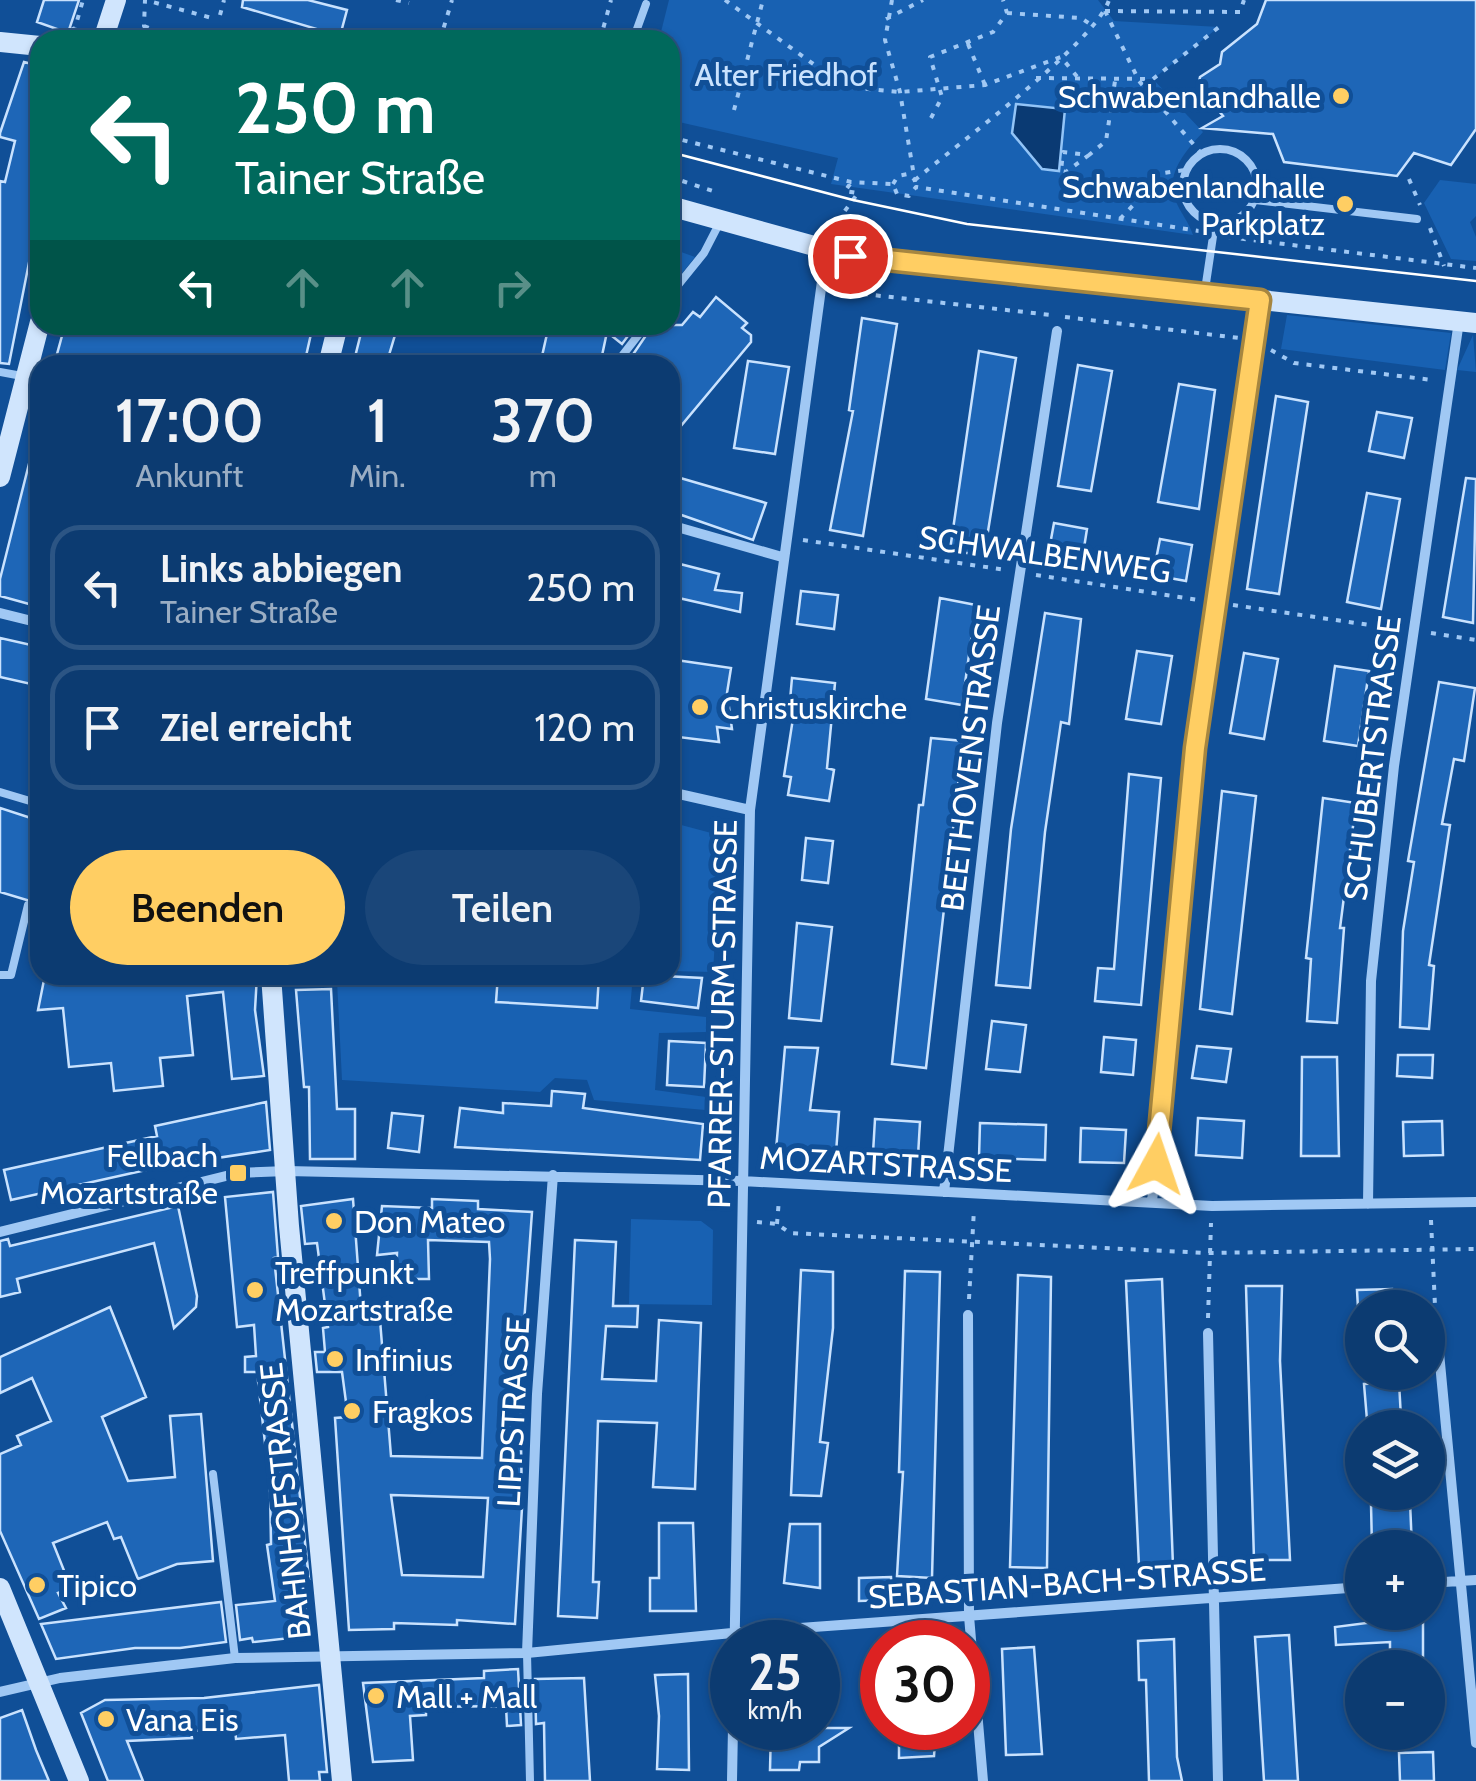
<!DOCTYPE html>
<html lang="de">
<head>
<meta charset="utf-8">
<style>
  body { margin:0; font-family:Cabin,sans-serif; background:#1a4679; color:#f1f3f6; height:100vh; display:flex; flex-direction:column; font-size:38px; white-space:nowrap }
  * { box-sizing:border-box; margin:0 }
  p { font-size:32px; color:#9aadc3 }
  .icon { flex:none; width:55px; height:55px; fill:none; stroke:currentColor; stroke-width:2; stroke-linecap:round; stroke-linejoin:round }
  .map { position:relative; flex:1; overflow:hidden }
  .details { position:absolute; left:30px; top:355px; width:650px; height:630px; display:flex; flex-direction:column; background:#0c3b71; border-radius:30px; box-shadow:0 2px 8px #0004,0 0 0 2px #2c5584 }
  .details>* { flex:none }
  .hud { position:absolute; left:30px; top:30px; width:650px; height:305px; border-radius:30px; box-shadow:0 2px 8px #0004,0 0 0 2px #2c5584; background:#00695c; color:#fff; overflow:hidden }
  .fabs { position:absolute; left:1345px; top:1290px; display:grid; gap:20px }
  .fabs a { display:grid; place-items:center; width:100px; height:100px; border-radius:50%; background:#0c3b71; box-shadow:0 2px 8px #0004,0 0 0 2px #2c5584; font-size:50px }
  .speed { position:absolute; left:710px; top:1620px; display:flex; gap:20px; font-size:50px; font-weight:700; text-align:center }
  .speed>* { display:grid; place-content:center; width:130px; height:130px; border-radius:50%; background:#0c3b71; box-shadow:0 2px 8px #0004,0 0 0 2px #2c5584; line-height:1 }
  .speed small { font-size:25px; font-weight:400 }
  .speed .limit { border:15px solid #d22; background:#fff; color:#111 }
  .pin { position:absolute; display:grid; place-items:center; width:85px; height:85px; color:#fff; margin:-42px; border:5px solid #fff; border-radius:50%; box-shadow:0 2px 10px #0007 }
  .me { position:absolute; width:110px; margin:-55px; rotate:5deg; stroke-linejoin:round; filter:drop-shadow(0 0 8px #0008) }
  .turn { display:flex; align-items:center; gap:35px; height:210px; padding:0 40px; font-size:45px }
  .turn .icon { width:130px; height:130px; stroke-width:2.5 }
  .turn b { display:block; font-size:70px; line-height:85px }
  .lanes { display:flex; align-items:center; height:95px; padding:0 40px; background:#0003; justify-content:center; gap:50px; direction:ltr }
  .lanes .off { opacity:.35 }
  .eta { display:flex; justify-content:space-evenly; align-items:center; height:170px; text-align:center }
  .eta b { font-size:60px; font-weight:600; line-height:70px }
  .button { display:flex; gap:20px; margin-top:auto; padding:20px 40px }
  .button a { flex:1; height:115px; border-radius:60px; background:#ffce63; color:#111; font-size:40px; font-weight:600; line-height:115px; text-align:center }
  .button a+a { background:#1a4679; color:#f1f3f6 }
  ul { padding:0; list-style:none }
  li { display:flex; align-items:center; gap:30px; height:125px; margin:0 20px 15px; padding:0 20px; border:5px solid #2c5584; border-radius:30px }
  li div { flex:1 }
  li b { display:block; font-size:38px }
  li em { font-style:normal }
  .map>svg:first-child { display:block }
</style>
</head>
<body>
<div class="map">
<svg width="1476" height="1781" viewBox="0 0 1476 1781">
  <rect width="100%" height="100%" fill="#104f97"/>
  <!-- green -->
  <path fill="#1861b2" d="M669 0H1098L1114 21 1219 27 1153 79 1203 132C1185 152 1162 176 1178 206 1183 216 1189 223 1193 235L831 184 838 158 670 120V40H659Z
    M1440 180 1476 184V216L1470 222 1476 237V261L1451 259 1424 203Z
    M670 248 695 257 670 288Z
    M1287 315 1451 333 1445 370 1281 349Z
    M1473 335 1476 372 1457 370Z
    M670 822 715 834 720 860 713 972 670 971Z
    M355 975H633L630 1009 706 1017V1032L659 1033 655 1090 706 1097 705 1110 594 1100 587 1080 555 1078 540 1092 342 1080 337 980Z
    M631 1219 701 1221 713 1230 712 1305 629 1304Z"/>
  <!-- water -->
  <path fill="#0a3a73" stroke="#92c4f7" stroke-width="2.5" d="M1016 104 1065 109 1059 171 1042 169 1012 133Z"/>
  <!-- building -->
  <path fill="#1e66b7" stroke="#c9e2fe" stroke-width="2.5" fill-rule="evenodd" d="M44 0H79L68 33 37 22Z
    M243 0H308L347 10 340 36 242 7Z
    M1266 0H1476V129L1451 165 1414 153 1397 176 1284 162 1273 134 1202 128 1223 116 1198 86 1200 77 1220 64 1222 52 1257 24Z
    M24 62 40 66V207L9 364 0 363V181L5 182 15 141 0 137V133Z
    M716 297 747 323 742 328 751 335V342L670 439V365H650L634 353 653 325H682L693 312 700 317Z
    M862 318 897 324 863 536 830 530 853 411 849 410Z
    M65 325H313L304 365H204L179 359 178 365H54Z
    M363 325H398L386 365H353Z
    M549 325H636L622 344 607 332 600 365H540Z
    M979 351 1016 358 984 556 950 550Z
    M748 361 789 367 775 454 734 448Z
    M1078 365 1112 371 1091 491 1058 486Z
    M1179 384 1215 390 1199 509 1158 502Z
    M1276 396 1308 402 1279 594 1247 589Z
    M1377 412 1412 418 1404 458 1369 451Z
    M33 448H40V607L0 596V579Z
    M670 475 766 503 753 540 670 511Z
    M1466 478 1476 479 1473 623 1443 617Z
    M1367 493 1400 499 1381 609 1347 602Z
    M1054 523 1087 529 1081 567 1047 561Z
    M1160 539 1192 545 1186 581 1153 575Z
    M680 564 719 574 715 590 742 593 740 612 670 596Z
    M801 591 838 595 834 629 797 624Z
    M940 598 976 605 962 705 926 699Z
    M1045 613 1081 619 1069 724 1061 722 1045 832 1030 988 996 985 1011 829Z
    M0 638 40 647V686L0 677Z
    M1137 651 1172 656 1161 724 1126 719Z
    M1244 653 1278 659 1264 739 1230 733Z
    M676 660 731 668 727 693 732 729 717 727 719 742 670 736V690Z
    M1335 666 1369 671 1358 746 1324 741Z
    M792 678 835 683 827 768 834 770 829 801 788 795 791 777 784 776 794 712H789Z
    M1439 682 1475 688 1464 761 1454 759 1442 824 1450 825 1429 965 1434 966 1429 1029 1400 1027 1403 931 1414 862 1408 861Z
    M931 738 963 741 926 1068 892 1064 919 805H923Z
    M1129 774 1161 778 1141 1005 1095 1001 1098 968 1114 969Z
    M1222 791 1256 796 1232 1014 1200 1009Z
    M1323 798 1356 803 1340 928H1344L1337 1023 1307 1021 1311 959 1306 958Z
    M0 808 40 821V904L0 892Z
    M806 838 833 841 828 883 802 880Z
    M797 923 832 927 821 1021 789 1018Z
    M45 975H257L255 1010 264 1076 232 1079 223 992 187 996 193 1055 160 1058 163 1086 114 1091 111 1063 69 1067 63 1008 38 1010Z
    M498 975H599L597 1008 496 1002Z
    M644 975 702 978 698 1008 641 1001Z
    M331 989 337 1109H355V1159H310L309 1087H304L296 990Z
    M992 1021 1026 1025 1020 1072 986 1069Z
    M1104 1037 1136 1040 1133 1075 1101 1072Z
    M669 1041 706 1043 704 1087 667 1085Z
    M1197 1046 1231 1049 1226 1082 1192 1078Z
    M785 1047 818 1048 810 1110 839 1112 836 1153 776 1150Z
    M1398 1055H1433L1432 1078 1397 1076Z
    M1302 1057H1337L1339 1156H1301Z
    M552 1091 585 1094 583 1108 703 1124 700 1160 455 1147 460 1108 503 1113V1103L551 1106Z
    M266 1102 270 1150 164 1166 11 1200 4 1170 157 1136 155 1126Z
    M392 1113 423 1116 419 1152 388 1148Z
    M1198 1118 1244 1121 1242 1158 1196 1155Z
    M875 1119 920 1122 918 1156 873 1153Z
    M1442 1121 1443 1155 1404 1156 1403 1122Z
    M980 1123 1046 1125 1045 1160 979 1158Z
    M1081 1128 1126 1130 1124 1163 1080 1162Z
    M273 1192 278 1257 274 1258 309 1579 302 1580 309 1636 253 1642 252 1638 240 1640 236 1605 275 1601 267 1545 271 1544 270 1487 257 1372H245V1357L256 1356 254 1325 237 1327 225 1197Z
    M353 1199 361 1308 364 1307 366 1322 380 1320 391 1456 482 1458 490 1259 489 1242 428 1240 429 1279H396L397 1253 377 1255 382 1206 432 1208V1199L478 1201V1209L532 1212 520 1379 522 1508 515 1624 457 1620V1625L394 1623V1629L349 1630 335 1418 348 1417 342 1372H317L315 1352H325L323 1328 328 1327 317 1243 305 1244 301 1206ZM391 1495 488 1498 483 1577 402 1575Z
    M178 1206 197 1296 196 1307 174 1328 154 1243 17 1279 20 1292 0 1297V1241L8 1239 10 1246Z
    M575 1240 616 1242 613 1306H638L637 1327 606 1326 602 1379 656 1381 659 1320 701 1323 695 1489 653 1487 657 1423 598 1421 593 1582H599L597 1618 558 1616Z
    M801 1270 833 1272V1328L820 1442 828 1443 821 1496 791 1495Z
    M905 1271 940 1272 932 1578 897 1576 903 1472H899Z
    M1018 1275 1051 1277 1047 1568 1010 1567Z
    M1162 1279 1173 1566 1139 1567 1126 1281Z
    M1246 1286H1282L1280 1361 1290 1560H1254Z
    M1392 1289 1393 1308H1358L1357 1290Z
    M110 1307 146 1397 102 1417 128 1481 175 1477 170 1416 201 1414 213 1561 177 1564 138 1579 121 1537 114 1539 107 1522 53 1543 71 1588 58 1593 66 1608 39 1619 0 1531V1454L21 1445 17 1436 51 1421 32 1378 0 1393V1357Z
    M1399 1382 1401 1418 1367 1420 1364 1384Z
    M1410 1502 1412 1548H1372L1371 1504Z
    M659 1523H693L696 1611H650V1578H659Z
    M790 1524H820V1588L784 1583Z
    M891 1577 892 1600 859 1601V1578Z
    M221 1602 226 1642 180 1648H135L56 1659 41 1624Z
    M1390 1620H1423V1668H1390V1642L1336 1645 1335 1627Z
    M1289 1635 1298 1781H1264L1255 1637Z
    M1174 1639 1177 1757 1182 1781H1149L1146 1680H1139L1138 1641Z
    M1034 1647 1042 1754 1006 1755 1002 1649Z
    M518 1669 521 1725 507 1726 506 1706 426 1707V1715L410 1716 413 1760 373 1762 363 1683 484 1678V1671Z
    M688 1674 689 1770 657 1769 659 1716 655 1675Z
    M584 1678 590 1781H545L544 1723 536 1724 535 1679Z
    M319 1685 327 1772H319L320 1781H289L285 1735 236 1739 235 1728 191 1731 192 1738 127 1741 143 1781H108L81 1713 105 1700 204 1698Z
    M22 1710 36 1750 49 1781H0V1718Z
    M771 1728H849L819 1747V1762H800L799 1770H770Z
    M899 1728H936L934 1756 899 1758Z
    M1433 1752 1434 1781H1400L1399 1753Z"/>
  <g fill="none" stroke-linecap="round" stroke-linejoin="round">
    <!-- path -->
    <path stroke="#a0c8f4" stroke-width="4" stroke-dasharray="5 8" stroke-linecap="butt" d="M396 0 409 3
      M725 0 845 87 900 92 985 85 1061 57 1079 79
      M892 0 885 40 900 92 915 182
      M1105 11 1139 81 1201 153
      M1105 11 1240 12 1244 0
      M1007 13 1081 18 1090 24
      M220 15 224 0
      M886 19 923 0
      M144 26 177 40
      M59 35 75 28 83 0
      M153 40 144 26 145 0 212 18
      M440 40 452 0
      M600 40 611 0
      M968 44 985 85
      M1036 78 1153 79 1219 27
      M734 110 763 0
      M931 118 942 97 930 57 993 32 1007 13 1003 0
      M670 137 851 182 893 184 897 194 909 196 916 187 1199 231
      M1089 155 1066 172 1061 171 1063 152 1089 155 1106 141 1115 81
      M670 177 713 191 711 197
      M1409 179 1420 205
      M915 180C954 147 1096 42 1109 0
      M850 184 845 191 858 193 836 223 853 227 852 232
      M893 184 898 176 908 174 915 180
      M1120 219 1164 173 1185 170
      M1430 228 1444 266
      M1228 237 1476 268
      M837 291 1051 315
      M1065 317 1239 338
      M1271 350 1294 363 1432 380
      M803 540 1006 570
      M1036 575 1199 600
      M1233 605 1397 629
      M1431 633 1476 640
      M1431 1220 1435 1306
      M757 1222 777 1224 790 1233 1207 1253 1476 1249
      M777 1224 779 1199
      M969 1299 974 1209
      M1208 1318 1211 1223"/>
    <!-- lane -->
    <path stroke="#a0c8f4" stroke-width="8" d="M633 40 646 4
      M1183 186a37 37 0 1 1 74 0a37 37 0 1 1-74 0Z
      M1255 200 1417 219
      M1205 290 1215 223
      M670 295 704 253 720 222
      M615 365 646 325
      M0 372 22 376
      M0 792 40 804
      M0 975H11L28 905
      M213 1474 235 1658
      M527 1653 530 1781"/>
    <!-- street -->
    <path stroke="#a0c8f4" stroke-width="10" d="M670 525 782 557
      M0 613 40 623
      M670 792 750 810
      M944 1192 997 723 1057 331
      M1152 1202 1195 748 1260 300
      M1368 1204 1371 981 1394 766 1459 321
      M0 1232 238 1173 287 1171 742 1181 1212 1206 1476 1202
      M968 1315 969 1616 983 1781
      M1436 1321 1476 1743
      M1208 1333 1218 1781
      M1428 1583 1476 1580
      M527 1653 537 1394 553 1175
      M0 1692 60 1678 235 1658 527 1653 732 1633 1362 1587
      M732 1781 750 810 826 252"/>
    <!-- secondary -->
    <path stroke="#d0e5fd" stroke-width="20" d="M103 40 116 0
      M0 42 40 46
      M670 206 850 256 1476 323
      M328 365 338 325
      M0 477 40 322
      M271 975 289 1226 342 1781
      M0 1588 79 1781"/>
    <!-- tram -->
    <path stroke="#fff" stroke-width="2.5" d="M226 32 255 40
      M670 152 853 200 967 224 1476 281"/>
  </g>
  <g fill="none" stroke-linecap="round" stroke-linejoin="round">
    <!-- route casing -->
    <g stroke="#a68640" stroke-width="25">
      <path id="route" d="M850 256 1260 300 1195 748 1156 1164"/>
    </g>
    <!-- route -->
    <use href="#route" stroke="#ffce63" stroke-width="18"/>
  </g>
  <!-- markers -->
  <g fill="#ffce63" stroke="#104f97" stroke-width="4">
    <circle cx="1341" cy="96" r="10"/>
    <circle cx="1345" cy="204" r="10"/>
    <circle cx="700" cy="707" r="10"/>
    <rect x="228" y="1163" width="20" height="20" rx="5"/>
    <circle cx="334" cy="1221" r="10"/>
    <circle cx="255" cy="1290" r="10"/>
    <circle cx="335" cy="1359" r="10"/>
    <circle cx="352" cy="1411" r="10"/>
    <circle cx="37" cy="1585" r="10"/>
    <circle cx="376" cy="1696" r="10"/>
    <circle cx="106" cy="1719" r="10"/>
  </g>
  <g text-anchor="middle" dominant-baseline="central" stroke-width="10" stroke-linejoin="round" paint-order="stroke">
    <!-- park labels -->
    <g font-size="32" fill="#c9e2fe" stroke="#104f97">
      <text x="786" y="74">Alter Friedhof</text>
    </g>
    <!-- poi labels -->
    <g font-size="32" fill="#fff" stroke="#104f97" text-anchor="start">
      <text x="1321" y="96" text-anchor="end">Schwabenlandhalle</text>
      <text x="1325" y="186" text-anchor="end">Schwabenlandhalle<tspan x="1325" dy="37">Parkplatz</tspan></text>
      <text x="720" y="707">Christuskirche</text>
      <text x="218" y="1155" text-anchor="end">Fellbach<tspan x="218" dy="37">Mozartstraße</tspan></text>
      <text x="354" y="1221">Don Mateo</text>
      <text x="275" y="1272">Treffpunkt<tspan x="275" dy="37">Mozartstraße</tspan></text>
      <text x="355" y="1359">Infinius</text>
      <text x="372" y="1411">Fragkos</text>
      <text x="57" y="1585">Tipico</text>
      <text x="396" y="1696">Mall + Mall</text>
      <text x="126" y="1719">Vana Eis</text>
    </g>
    <!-- street labels -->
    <g font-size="32" fill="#fff" stroke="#104f97">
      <text transform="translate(1045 554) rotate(8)">SCHWALBENWEG</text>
      <text transform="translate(970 758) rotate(-83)">BEETHOVENSTRASSE</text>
      <text transform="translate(1372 758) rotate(-83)">SCHUBERTSTRASSE</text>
      <text transform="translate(722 1014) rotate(-89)">PFARRER-STURM-STRASSE</text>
      <text transform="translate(886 1164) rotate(3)">MOZARTSTRASSE</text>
      <text transform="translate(513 1412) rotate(-87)">LIPPSTRASSE</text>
      <text transform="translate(285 1501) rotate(-96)">BAHNHOFSTRASSE</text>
      <text transform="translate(1067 1583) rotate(-4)">SEBASTIAN-BACH-STRASSE</text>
    </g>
  </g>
</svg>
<div class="fabs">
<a><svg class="icon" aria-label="search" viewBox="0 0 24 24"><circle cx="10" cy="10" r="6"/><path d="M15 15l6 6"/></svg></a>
<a><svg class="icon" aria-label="layers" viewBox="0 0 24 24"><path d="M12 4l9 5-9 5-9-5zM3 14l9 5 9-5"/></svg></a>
<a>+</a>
<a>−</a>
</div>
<div class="speed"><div>25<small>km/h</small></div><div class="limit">30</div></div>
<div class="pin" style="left:850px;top:256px;background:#d93025"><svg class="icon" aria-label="arrive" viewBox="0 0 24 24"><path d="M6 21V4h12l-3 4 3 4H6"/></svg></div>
<svg class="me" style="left:1156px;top:1164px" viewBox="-20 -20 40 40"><path d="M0-17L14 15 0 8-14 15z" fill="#ffce63" stroke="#fff" stroke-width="4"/></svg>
<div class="hud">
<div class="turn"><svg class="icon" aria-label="left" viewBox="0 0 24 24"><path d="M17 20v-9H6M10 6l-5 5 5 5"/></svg><div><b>250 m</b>Tainer Straße</div></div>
<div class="lanes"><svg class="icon" aria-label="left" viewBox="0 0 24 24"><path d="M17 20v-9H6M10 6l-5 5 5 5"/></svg><svg class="icon off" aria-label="ahead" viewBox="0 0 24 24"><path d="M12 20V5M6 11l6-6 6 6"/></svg><svg class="icon off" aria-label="ahead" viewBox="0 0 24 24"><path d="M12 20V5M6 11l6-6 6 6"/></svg><svg class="icon off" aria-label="right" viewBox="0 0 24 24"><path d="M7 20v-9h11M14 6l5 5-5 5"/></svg></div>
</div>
<section class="details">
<div class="eta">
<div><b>17:00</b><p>Ankunft</p></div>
<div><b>1</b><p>Min.</p></div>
<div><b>370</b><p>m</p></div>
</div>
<ul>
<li><svg class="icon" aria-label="left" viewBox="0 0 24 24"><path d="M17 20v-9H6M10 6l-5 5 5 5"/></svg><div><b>Links abbiegen</b><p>Tainer Straße</p></div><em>250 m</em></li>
<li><svg class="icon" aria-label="arrive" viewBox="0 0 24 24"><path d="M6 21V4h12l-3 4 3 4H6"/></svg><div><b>Ziel erreicht</b></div><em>120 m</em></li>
</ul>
<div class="button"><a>Beenden</a><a>Teilen</a></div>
</section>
</div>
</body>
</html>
